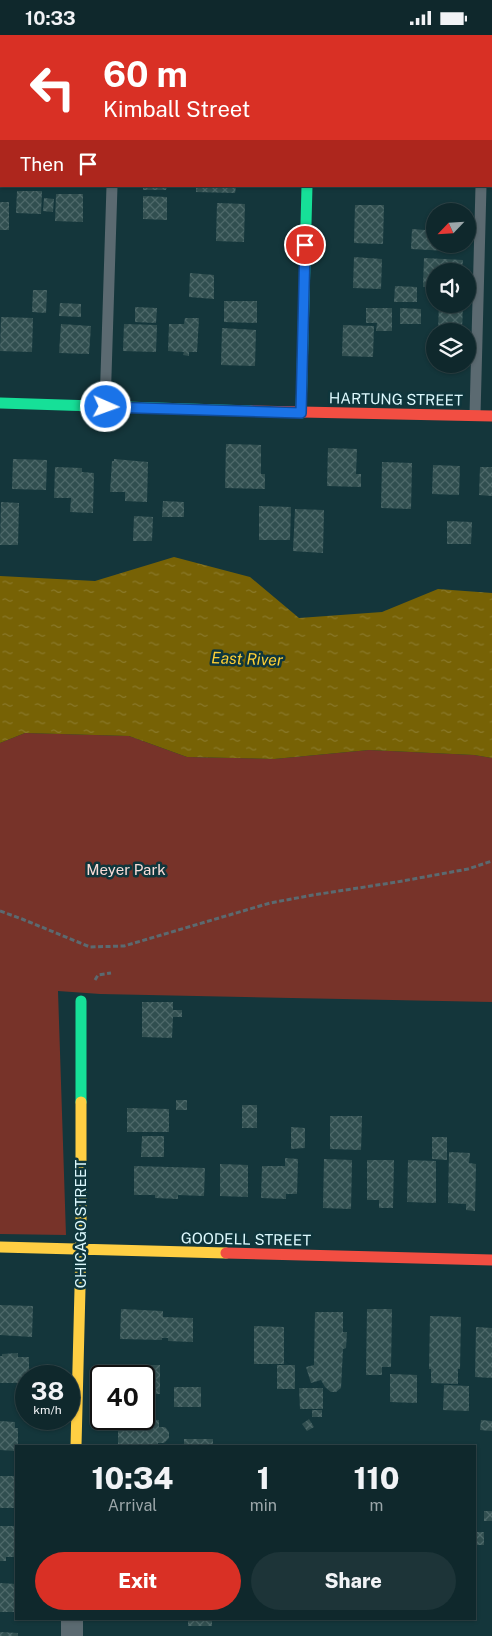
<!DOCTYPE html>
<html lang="en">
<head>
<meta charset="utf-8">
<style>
  body { margin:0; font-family:"Public Sans",sans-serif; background:#1d3438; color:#f1f3f6; height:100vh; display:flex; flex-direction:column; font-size:19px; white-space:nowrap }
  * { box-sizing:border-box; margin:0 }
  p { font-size:16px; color:#9ba6a9 }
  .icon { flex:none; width:28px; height:28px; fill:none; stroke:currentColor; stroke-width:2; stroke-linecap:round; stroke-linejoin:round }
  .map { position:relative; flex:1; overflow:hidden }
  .drawer { position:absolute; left:15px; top:1410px; width:461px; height:175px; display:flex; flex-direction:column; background:#0f282c; border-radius:0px; box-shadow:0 1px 4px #0004,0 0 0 1px #2f4448 }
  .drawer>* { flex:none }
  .top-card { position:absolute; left:0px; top:0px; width:492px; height:152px; box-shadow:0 1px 4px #0004,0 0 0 1px #2f4448; background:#d93025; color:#fff; overflow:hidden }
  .needle { width:32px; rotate:245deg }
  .controls { position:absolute; left:426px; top:168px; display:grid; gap:10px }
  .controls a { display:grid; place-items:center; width:50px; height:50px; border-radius:50%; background:#0f282c; box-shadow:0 1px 4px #0004,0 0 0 1px #2f4448; font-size:25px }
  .speed { position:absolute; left:15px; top:1330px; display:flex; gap:10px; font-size:25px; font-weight:700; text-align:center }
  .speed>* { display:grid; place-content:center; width:65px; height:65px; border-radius:50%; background:#0f282c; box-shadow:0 1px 4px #0004,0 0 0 1px #2f4448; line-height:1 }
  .speed small { font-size:12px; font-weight:400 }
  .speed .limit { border:2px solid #111; border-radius:8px; background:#fff; color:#111 }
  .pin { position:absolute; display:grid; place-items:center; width:42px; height:42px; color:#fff; margin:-21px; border:2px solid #fff; border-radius:50%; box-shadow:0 1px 5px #0007 }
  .me { position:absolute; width:55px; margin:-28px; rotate:92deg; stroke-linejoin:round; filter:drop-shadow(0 0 4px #0008) }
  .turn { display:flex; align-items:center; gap:18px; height:105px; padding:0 20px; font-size:22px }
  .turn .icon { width:65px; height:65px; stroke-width:2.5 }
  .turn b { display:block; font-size:35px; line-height:42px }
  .then { display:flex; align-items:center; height:48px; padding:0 20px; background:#0003; gap:10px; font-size:19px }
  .eta { display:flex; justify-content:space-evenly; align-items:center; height:85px; text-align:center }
  .eta b { font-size:30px; font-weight:800; line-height:35px }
  .cta { display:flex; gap:10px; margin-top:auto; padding:10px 20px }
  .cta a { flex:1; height:58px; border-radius:30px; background:#d93025; color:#fff; font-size:20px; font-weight:800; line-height:58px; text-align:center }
  .cta a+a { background:#1d3438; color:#f1f3f6 }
  .status { display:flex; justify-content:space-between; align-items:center; height:35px; padding:0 25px; background:#0f282c; direction:ltr }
  .status svg { height:14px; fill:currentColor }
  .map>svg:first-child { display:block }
</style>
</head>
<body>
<div class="status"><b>10:33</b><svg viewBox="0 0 49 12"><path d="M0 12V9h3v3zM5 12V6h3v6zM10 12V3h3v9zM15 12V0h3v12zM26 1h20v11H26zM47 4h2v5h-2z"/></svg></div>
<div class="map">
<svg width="492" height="1601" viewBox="0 0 492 1601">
  <defs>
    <pattern id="water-ripples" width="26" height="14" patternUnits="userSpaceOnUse" patternTransform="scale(1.25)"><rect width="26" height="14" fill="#776205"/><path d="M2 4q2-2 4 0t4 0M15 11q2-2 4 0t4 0" fill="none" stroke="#8a792a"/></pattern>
    <pattern id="building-cross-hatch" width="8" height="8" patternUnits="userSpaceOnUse" patternTransform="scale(1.25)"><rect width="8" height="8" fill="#314f50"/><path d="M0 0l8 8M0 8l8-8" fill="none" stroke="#4e696a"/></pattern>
  </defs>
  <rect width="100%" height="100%" fill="#14363b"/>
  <!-- green -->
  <path fill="#773329" d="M25 698 129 701 187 722 274 724 369 715 474 720 492 723V967L100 959 58 956 66 1200 0 1199V708Z"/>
  <!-- water -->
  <path fill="url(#water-ripples)" d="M174 522 250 542 299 583 382 577 438 554 492 558V723L474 720 369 715 274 724 187 722 129 701 25 698 0 708V541L95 546Z"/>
  <!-- building -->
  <path fill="url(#building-cross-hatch)" d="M143 151H167L166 155H143Z
    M196 151H236L235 158 196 157Z
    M17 156H42L41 179 16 178Z
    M56 159H83V187L55 186Z
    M143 161 167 162V185L143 184Z
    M44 163 54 164 53 177 43 176Z
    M0 167H9V195H0Z
    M217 168 245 169 244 207 216 206Z
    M355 170H384L383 209 354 208Z
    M426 188 435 189V209H447V216L411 214 412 194 425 195Z
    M354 222 382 224 381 254 353 253Z
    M424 223 463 225 462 236H435V252H423Z
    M190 238 214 240V264L189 262Z
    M395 251 417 252V267H394Z
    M33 255H47L46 278 32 277Z
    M224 266H257V288L224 287Z
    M60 268 81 269V282L59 281Z
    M439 269H463L462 296H438Z
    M135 272 157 273 156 288 135 287Z
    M366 273H392V296H376L377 288H366Z
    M400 273 421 274V289H400Z
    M1 282 33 283 32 317 0 316Z
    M185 283H199L197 317H189V321L183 320 184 317 168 316 169 289H184Z
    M61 289 91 291 89 319 59 318Z
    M124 289 157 290 156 317 123 316Z
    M343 290 374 291 373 322 342 321Z
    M222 293 256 295 255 331 221 330Z
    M437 329H461V333L437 332Z
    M226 409 261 410V439H265V454L225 453Z
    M328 413 357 414 356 439H361V452L327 451Z
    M13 424 47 425 46 455 12 454Z
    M114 424 148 427 147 467 125 466V457H110L112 426H114Z
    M382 427 412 428 411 474 381 473Z
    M433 430 460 431 459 460 432 459Z
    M55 432 82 433V437L94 438 93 478 70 477 71 463H54Z
    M480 432H492V461L479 460Z
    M163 466 184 467V482H162Z
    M1 467 19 468 18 510H0Z
    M259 471 291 472 290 505H259Z
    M295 474 324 475 323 518 293 516Z
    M134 481 153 482 152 506H133Z
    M447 486 472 487 471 509H447Z
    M142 967H173V975H182V982H173L172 1003 142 1002Z
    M176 1065H187V1075H176Z
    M242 1070H257V1093H242Z
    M127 1073 169 1074V1097H127Z
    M330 1081H362L361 1115 330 1114Z
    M291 1092 305 1093V1113L291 1114Z
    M142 1101H164V1122H141Z
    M432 1102H447V1125L432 1124Z
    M449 1117 470 1118 469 1128 476 1129 475 1176 466 1175V1169L448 1168Z
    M285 1123 298 1124 297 1159H286V1164L261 1163 262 1131H285Z
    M324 1124 352 1125 351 1174 323 1173Z
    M367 1125H394L393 1173H379V1165H367Z
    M408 1125 436 1126V1168L407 1167Z
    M220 1129 248 1130V1162L220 1161Z
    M134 1131 205 1133 204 1161 178 1160V1164L155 1163V1160H134Z
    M0 1270 33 1271 32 1302 0 1300Z
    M121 1274 163 1276V1282L193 1283V1307L168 1306V1303H162V1305L120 1304Z
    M367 1274H392L391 1332H382V1340H366Z
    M315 1277H343V1297H347L346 1313 343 1314 341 1353 336 1357H331L325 1352 321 1345 311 1348 306 1332 314 1330Z
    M430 1281 461 1282 460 1334H458V1349L431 1348V1334H429Z
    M254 1291 284 1292V1329H254Z
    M476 1292 492 1293V1343L475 1342Z
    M18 1318V1322H29V1341H26V1348H0V1321H2V1319Z
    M119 1330H160V1359H144V1341H119Z
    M277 1330H295V1354H277Z
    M390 1339 417 1340V1368L390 1367Z
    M444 1350 469 1351V1376L443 1375Z
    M174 1352H201V1372H174Z
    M299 1353H323V1374H300Z
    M312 1375H322V1382H312Z
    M118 1384 159 1385V1392H165L169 1397V1403L164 1408H158V1411H118Z
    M309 1384 314 1392 307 1396 302 1389Z
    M481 1385 492 1386V1396L480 1395Z
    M0 1386 15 1387V1393H18V1411H16V1416L0 1415Z
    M184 1404H213V1411H184Z
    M0 1441H16V1473H0Z
    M484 1476H492V1486H484Z
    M0 1491H16V1522H6V1526H0Z
    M475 1497H484V1510H475Z
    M0 1548 16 1549V1577H0Z
    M188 1584H212V1591H188Z
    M0 1597 18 1598V1601H0Z"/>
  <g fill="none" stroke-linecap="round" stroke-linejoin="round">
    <!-- path -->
    <path stroke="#5b6a70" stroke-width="3" stroke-dasharray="5 2.5" stroke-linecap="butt" d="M0 876 22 884 90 912 124 911 270 868 313 860 397 847 468 834 492 826
      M95 945 98 940 111 938"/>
    <!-- lane -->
    <path stroke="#5b6a71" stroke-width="11" d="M116 1V0
      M485 1V0
      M105 372 112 151
      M475 380 481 151"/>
    <!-- street -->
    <path stroke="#5b6a71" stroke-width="22" d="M311 1V0
      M72 1601V1584"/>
    <!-- fast -->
    <path stroke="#16e098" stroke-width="11" d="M0 368 251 376
      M301 378 307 151
      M81 966V1067"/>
    <!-- slow -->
    <path stroke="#ffcf43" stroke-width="11" d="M0 1212 226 1218
      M76 1411 81 1214V1067"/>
    <!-- jam -->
    <path stroke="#f24e42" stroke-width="11" d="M251 376 492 381
      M226 1218 492 1225"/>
  </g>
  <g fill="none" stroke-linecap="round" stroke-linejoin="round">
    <!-- route casing -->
    <g stroke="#114b97" stroke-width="12">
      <path id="route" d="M106 372 301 378 305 210"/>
    </g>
    <!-- route -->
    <use href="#route" stroke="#1a73e8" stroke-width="9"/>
  </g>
  <g text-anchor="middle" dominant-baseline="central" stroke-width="5" stroke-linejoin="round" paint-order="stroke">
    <!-- street labels -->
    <g font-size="15" fill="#dcf8fd" stroke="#0f363c">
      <text transform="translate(396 364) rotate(1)">HARTUNG STREET</text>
      <text transform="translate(80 1189) rotate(-90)">CHICAGO STREET</text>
      <text transform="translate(246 1204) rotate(1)">GOODELL STREET</text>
    </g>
    <!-- park labels -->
    <g font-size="15" fill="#f9dcd7" stroke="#0f363c">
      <text x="126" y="834">Meyer Park</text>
    </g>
    <!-- water labels -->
    <g font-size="16" font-style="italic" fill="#fdcf36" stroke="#0f363c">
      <text transform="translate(247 624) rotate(2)">East River</text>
    </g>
  </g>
</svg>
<div class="controls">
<a><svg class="needle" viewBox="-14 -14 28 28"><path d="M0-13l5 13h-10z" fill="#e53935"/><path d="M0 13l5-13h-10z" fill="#9ba6a9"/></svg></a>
<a><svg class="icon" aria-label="sound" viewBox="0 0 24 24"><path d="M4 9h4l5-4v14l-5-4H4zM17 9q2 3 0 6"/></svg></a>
<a><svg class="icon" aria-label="layers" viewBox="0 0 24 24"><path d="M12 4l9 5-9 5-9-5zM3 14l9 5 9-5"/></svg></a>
</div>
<div class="speed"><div>38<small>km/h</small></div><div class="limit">40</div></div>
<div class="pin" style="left:305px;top:210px;background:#d93025"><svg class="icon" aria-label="arrive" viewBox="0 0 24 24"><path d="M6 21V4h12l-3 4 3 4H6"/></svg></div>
<svg class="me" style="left:106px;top:372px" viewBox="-20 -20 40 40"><circle r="17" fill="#1a73e8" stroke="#fff" stroke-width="3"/><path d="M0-11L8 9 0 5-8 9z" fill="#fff"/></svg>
<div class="top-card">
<div class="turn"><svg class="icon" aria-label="left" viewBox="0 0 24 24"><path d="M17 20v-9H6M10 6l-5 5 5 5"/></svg><div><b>60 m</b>Kimball Street</div></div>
<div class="then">Then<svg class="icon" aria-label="arrive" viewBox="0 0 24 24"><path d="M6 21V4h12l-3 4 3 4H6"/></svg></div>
</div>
<section class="drawer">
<div class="eta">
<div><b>10:34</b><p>Arrival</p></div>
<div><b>1</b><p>min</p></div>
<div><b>110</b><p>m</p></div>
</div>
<div class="cta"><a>Exit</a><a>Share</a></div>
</section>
</div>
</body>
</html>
